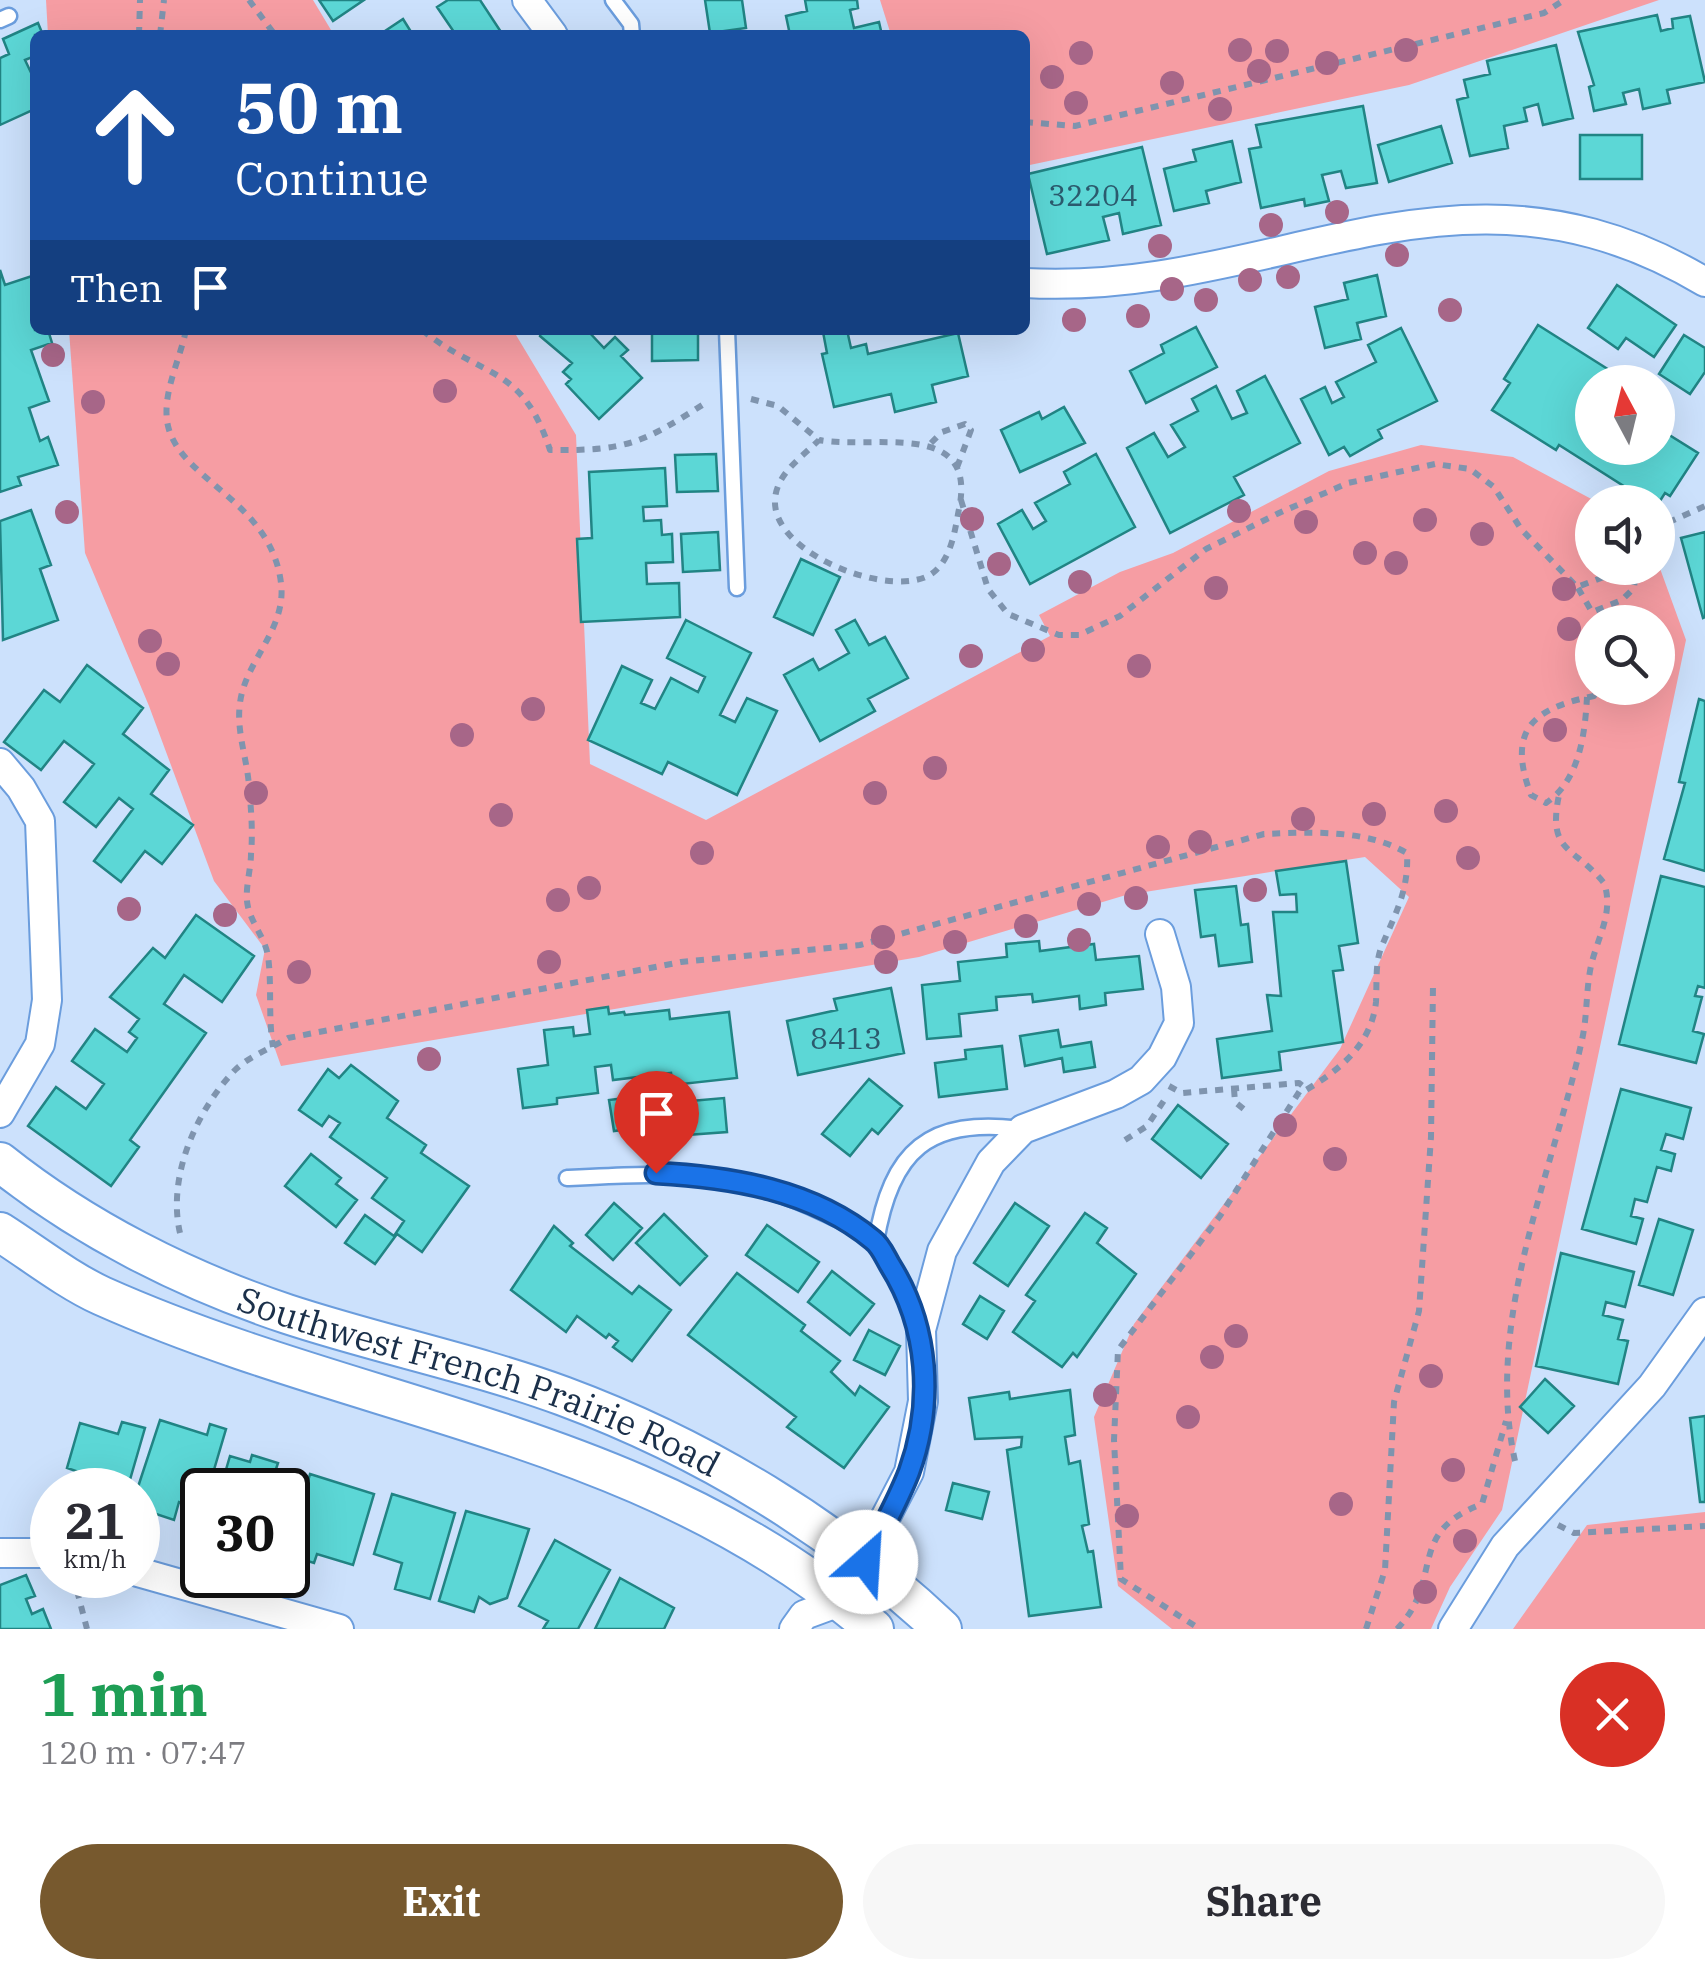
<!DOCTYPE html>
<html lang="en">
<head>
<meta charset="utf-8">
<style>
  body { margin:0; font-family:"IBM Plex Serif",serif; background:#f7f7f7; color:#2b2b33; height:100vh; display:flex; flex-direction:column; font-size:38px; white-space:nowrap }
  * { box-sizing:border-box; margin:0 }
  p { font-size:32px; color:#7c7c81 }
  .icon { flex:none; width:55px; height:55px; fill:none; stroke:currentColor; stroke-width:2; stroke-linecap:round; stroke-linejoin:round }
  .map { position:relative; height:1629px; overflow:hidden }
  .side { display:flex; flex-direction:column; background:#fff; flex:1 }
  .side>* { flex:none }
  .top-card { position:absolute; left:30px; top:30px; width:1000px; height:305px; border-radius:15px; box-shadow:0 10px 40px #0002; background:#1a4fa0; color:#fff; overflow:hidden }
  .needle { width:65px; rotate:353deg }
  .tools { position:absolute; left:1575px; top:365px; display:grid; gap:20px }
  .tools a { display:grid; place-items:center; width:100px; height:100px; border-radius:50%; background:#fff; box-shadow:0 10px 40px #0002; font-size:50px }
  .speed { position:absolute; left:30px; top:1468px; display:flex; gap:20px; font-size:50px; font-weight:700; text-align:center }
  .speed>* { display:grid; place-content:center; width:130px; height:130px; border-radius:50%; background:#fff; box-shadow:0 10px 40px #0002; line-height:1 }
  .speed small { font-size:25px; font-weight:400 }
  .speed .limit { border:5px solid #111; border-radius:15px; background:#fff; color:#111 }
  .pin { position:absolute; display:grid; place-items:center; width:85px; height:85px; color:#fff; margin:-102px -42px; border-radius:50% 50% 50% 0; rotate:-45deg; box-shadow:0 0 10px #0007 }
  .pin .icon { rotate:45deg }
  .me { position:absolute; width:110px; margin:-55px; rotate:26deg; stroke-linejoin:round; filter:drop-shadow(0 0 8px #0008) }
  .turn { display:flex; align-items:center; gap:35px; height:210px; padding:0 40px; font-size:45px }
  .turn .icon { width:130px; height:130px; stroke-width:2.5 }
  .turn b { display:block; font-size:70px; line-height:85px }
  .then { display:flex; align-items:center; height:95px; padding:0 40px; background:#0003; gap:20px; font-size:38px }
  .round { display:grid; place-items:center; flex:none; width:105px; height:105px; border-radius:52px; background:#f7f7f7 }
  .overview { display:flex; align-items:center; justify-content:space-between; height:170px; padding:0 40px }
  h1 { font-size:60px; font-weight:700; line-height:75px; color:#1e9e55 }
  .action { display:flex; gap:20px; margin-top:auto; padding:20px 40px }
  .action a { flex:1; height:115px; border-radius:60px; background:#77592e; color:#fff; font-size:40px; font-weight:700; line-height:115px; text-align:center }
  .action a+a { background:#f7f7f7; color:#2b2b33 }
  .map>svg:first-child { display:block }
</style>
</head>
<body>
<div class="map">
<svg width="1705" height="1629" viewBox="0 0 1705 1629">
  <rect width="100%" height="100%" fill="#cce1fc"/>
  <!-- green -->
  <path fill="#f69da3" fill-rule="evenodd" d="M46 0H313L334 35H48Z
    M880 0H1659L1409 85 1025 166V35H891Z
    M69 330H513L576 435 590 764 706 820 1050 636 1039 615 1120 572 1173 553 1329 471 1421 445 1513 457 1597 502H1592V568H1658V563L1686 640 1502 1510 1450 1587 1431 1629H1172L1118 1586 1094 1417 1134 1324 1340 1049 1409 897 1365 857 1126 895 919 957 281 1066 256 995 265 949 214 881 149 706 85 553ZM1592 622H1658V688H1592Z
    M1705 1512V1629H1513L1587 1525Z"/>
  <!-- building -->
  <path fill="#5cd7d6" stroke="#218484" stroke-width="2.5" d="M319 0H364L333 21Z
    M448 0H480L503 35H456L437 7Z
    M705 0H742L746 28 710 33Z
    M805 0H857L858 8 850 10 854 28 879 22 882 35H790L786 16 807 11Z
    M1657 15 1661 31 1673 28 1672 19 1690 16 1705 82 1667 90 1670 103 1643 109 1639 89 1623 93 1626 104 1594 111 1589 87 1594 85 1578 32Z
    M403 19 413 35H379Z
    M38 23 43 35H35V56L25 60 35 81V109L0 125V58L9 54 3 39Z
    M1556 45 1573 118 1543 125 1538 104 1524 108 1527 121 1504 126 1508 148 1470 156 1457 100 1468 97 1464 80 1490 74 1487 61Z
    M1363 106 1377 183 1346 188 1341 171 1322 175 1329 201 1305 206 1304 199 1261 208 1249 149 1261 147 1256 125Z
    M1441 126 1452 163 1389 182 1378 145Z
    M1580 135H1642V179H1580Z
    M1232 141 1241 182 1206 191 1209 203 1174 211 1164 169 1196 161 1193 150Z
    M1142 147 1161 225 1123 234 1119 213 1103 217 1109 240 1047 254 1028 174Z
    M0 270 5 285 35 275V330H48L52 343 31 350 49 401 29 408 40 441 48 437 58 465 18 477 21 485 0 492Z
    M1377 275 1386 316 1357 323 1361 339 1325 348 1315 307 1348 299 1344 283Z
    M1617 285 1676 325 1654 357 1626 338 1618 349 1588 328Z
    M1538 325 1625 380 1592 382V448H1658V428L1698 453 1670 496 1665 493 1658 504 1649 502 1559 445 1556 450 1492 410 1510 383 1504 379Z
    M1196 327 1217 367 1146 403 1130 371 1164 353 1161 345Z
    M1401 328 1437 401 1378 430 1382 438 1350 456 1344 447 1329 455 1301 399 1325 387 1332 403 1344 397 1336 382 1376 362 1368 345Z
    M542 330H587L604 348 615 337 628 350 621 356 642 378 599 419 566 384 571 379 563 372 572 363 540 336Z
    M652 330H698V360L652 361Z
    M847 330 851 348 866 344 868 354 958 333 968 376 932 385 936 402 895 412 891 394 834 407 822 354 827 353 823 332Z
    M1684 335 1705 348V372L1690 394 1659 374Z
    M1265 376 1300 443 1234 477 1244 495 1170 533 1127 448 1154 433 1168 457 1185 447 1171 425 1198 411 1192 399 1216 386 1232 419 1247 413 1237 391Z
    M1064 407 1085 443 1020 472 1001 430 1039 412 1042 419Z
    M716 454 718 491 677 492 675 455Z
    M1096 454 1135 527 1030 584 998 524 1022 510 1033 529 1046 521 1035 503 1070 484 1064 472Z
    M665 468 667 506 643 507 644 521 661 520 662 535 672 534 673 562 646 563 647 584 679 583 680 617 581 622 577 539 592 538 589 472Z
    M31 510 51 565 40 569 58 620 3 640 0 521Z
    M718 532 720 570 683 572 681 534Z
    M1705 532V617L1703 618 1681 538Z
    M801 559 840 577 813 635 774 617Z
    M686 620 751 653 720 715 735 722 747 698 777 711 737 795 668 762 662 774 588 740 622 666 652 680 641 703 655 709 671 678 698 692 705 677 667 658Z
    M855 620 869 645 885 637 908 678 868 699 875 711 820 741 784 675 813 659 819 670 849 653 836 630Z
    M87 665 143 708 123 734 169 770 151 794 193 825 162 864 145 851 121 882 94 861 133 809 119 798 96 827 64 802 94 764 64 741 41 770 4 742 44 690 60 702Z
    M1699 699 1705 701V871L1664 859 1685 783 1679 782Z
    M1346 861 1358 943 1339 946 1343 970 1333 971 1343 1042 1279 1052 1281 1070 1222 1078 1217 1039 1272 1031 1267 995 1281 996 1273 912H1297L1296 894 1280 895 1276 871Z
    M1661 876 1705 887V988L1698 986 1695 996 1702 997 1693 1031 1704 1034 1696 1063 1619 1044Z
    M1236 886 1241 925 1248 924 1252 962 1219 966 1215 935 1201 937 1195 890Z
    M196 915 254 956 222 1002 184 975 164 1004 206 1033 130 1140 139 1147 111 1186 28 1126 56 1087 86 1109 104 1084 72 1061 95 1029 127 1052 137 1038 129 1032 139 1019 110 997 153 948 165 958Z
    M1039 941 1040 951 1094 944 1096 960 1139 956 1143 989 1105 993 1106 1005 1080 1009 1079 996 1033 1002 1032 994 996 997 997 1010 959 1014 961 1036 927 1039 922 985 960 981 958 962 1007 957 1006 944Z
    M891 988 904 1053 798 1075 787 1021 837 1010 834 999Z
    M608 1007 609 1014 624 1012 625 1015 669 1010 670 1019 729 1012 737 1078 673 1085 671 1073 613 1080 611 1065 595 1067 598 1093 557 1098V1104L523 1108 518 1069 548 1065 544 1030 573 1027 574 1036 590 1034 587 1010Z
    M1058 1030 1061 1047 1091 1042 1095 1067 1064 1072 1062 1058 1025 1066 1020 1036Z
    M1002 1046 1007 1089 939 1097 935 1063 966 1059 965 1050Z
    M351 1065 398 1101 387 1118 426 1145 421 1153 469 1186 422 1252 397 1234 375 1264 345 1243 365 1215 394 1236 404 1221 372 1198 387 1178 330 1137 340 1123 329 1116 322 1126 299 1110 328 1069 339 1078Z
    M869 1079 902 1106 878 1134 872 1129 850 1156 822 1134Z
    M1621 1089 1691 1108 1683 1139 1666 1134 1661 1150 1675 1154 1671 1171 1657 1167 1647 1202 1635 1199 1631 1216 1643 1219 1636 1244 1582 1229Z
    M640 1096 644 1127 614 1131 609 1100Z
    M724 1098 727 1132 660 1137 657 1104Z
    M1178 1105 1228 1144 1201 1178 1152 1139Z
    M311 1154 341 1178 336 1184 357 1200 336 1227 285 1186Z
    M614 1203 642 1228 613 1260 586 1235Z
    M1015 1203 1049 1226 1008 1286 974 1263Z
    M1085 1213 1107 1228 1097 1243 1136 1274 1077 1357 1073 1353 1062 1367 1013 1332 1035 1301 1026 1295Z
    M664 1214 707 1256 680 1285 636 1243Z
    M1659 1219 1693 1230 1673 1295 1639 1285Z
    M767 1225 819 1262 798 1292 746 1255Z
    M554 1226 573 1243 570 1246 632 1294 639 1286 671 1310 632 1361 613 1347 618 1341 609 1334 606 1338 577 1316 566 1332 511 1290Z
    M1561 1253 1634 1272 1625 1307 1606 1302 1603 1315 1623 1320 1618 1339 1628 1341 1618 1384 1536 1366Z
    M832 1271 874 1304 850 1335 808 1302Z
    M737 1273 805 1325 801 1331 840 1361 831 1372 855 1395 860 1386 889 1407 844 1468 787 1427 796 1417 688 1335Z
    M980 1296 1004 1311 987 1339 963 1324Z
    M869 1330 900 1346 885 1375 854 1360Z
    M1545 1379 1574 1406 1548 1433 1520 1407Z
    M1070 1390 1075 1435 1065 1437 1069 1464 1080 1461 1089 1524 1082 1526 1088 1552 1093 1551 1101 1607 1029 1616 1007 1450 1021 1447 1022 1437 975 1439 969 1398 1009 1392 1010 1399Z
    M1705 1416V1502H1700L1690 1418Z
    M160 1420 207 1435 210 1424 226 1429 208 1490H202V1510L179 1502 174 1520 138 1508 137 1490Z
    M122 1422 145 1428 127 1490H70L76 1471 67 1468 80 1423 118 1434Z
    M252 1455 278 1463 276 1469 292 1474 288 1491 220 1490 230 1456 250 1462Z
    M310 1474 374 1494 353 1565 317 1554 314 1563 288 1555Z
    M953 1483 989 1492 982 1519 946 1510Z
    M392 1494 455 1513 430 1599 395 1589 402 1563 374 1554Z
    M466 1511 529 1529 507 1598 490 1604 479 1597 474 1612 439 1601Z
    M555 1540 610 1570 578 1629H543L548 1621 519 1606Z
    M26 1575 35 1596 26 1599 32 1614 43 1609 51 1629H0V1585Z
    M620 1578 674 1608 664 1629H595Z"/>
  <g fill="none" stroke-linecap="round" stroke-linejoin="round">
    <!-- lane casing -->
    <g stroke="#6b9ddd" stroke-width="19">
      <path id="lane" d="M613 0 631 24 632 35
        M0 20 9 16
        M727 330 737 588
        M567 1178C663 1173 735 1169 824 1213 841 1221 865 1230 877 1244 897 1267 908 1299 920 1326
        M876 1242C891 1150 929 1117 1022 1129"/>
    </g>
    <!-- street casing -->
    <g stroke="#6b9ddd" stroke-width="32">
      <path id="street" d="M527 0 553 35
        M1025 283C1276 297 1457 134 1705 282
        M0 763 21 788 40 821 47 1000 40 1044 0 1113
        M0 1553H52
        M138 1572 339 1629
        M794 1629 804 1615 842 1601 909 1472 923 1401 921 1330 942 1251 991 1162 1023 1129 1116 1094 1141 1080 1162 1057 1179 1023 1176 987 1160 934
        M1453 1629 1505 1546 1652 1386 1705 1312"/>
    </g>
    <!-- secondary casing -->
    <g stroke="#6b9ddd" stroke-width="42">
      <g id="secondary">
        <path id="s1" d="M0 1162C84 1229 185 1280 287 1314 378 1344 473 1363 563 1396 703 1448 834 1527 942 1629"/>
        <path d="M0 1232C33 1253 67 1280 102 1296 364 1413 649 1433 874 1629"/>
      </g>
    </g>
    <!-- path -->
    <path stroke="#7f94ae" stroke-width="6" stroke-dasharray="8 8" stroke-linecap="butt" d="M249 0 275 35
      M139 35 140 0
      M160 35 164 0
      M1025 122 1075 126 1544 13 1564 0
      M186 330C180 360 161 395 168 426 181 481 271 501 281 583 287 629 245 661 240 703 236 731 247 758 249 786 251 808 253 832 251 854 251 870 244 891 248 907 252 924 265 938 268 956 272 985 268 1016 273 1047
      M422 330C483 379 522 364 550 450 627 451 643 443 707 402
      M751 399 778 406 819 440C802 457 776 474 775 500 772 556 898 602 934 572 952 557 955 529 959 509 978 418 874 450 819 440
      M931 443 942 432 965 424 971 430 956 470
      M961 500 988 589 1008 614 1059 635H1079L1120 616 1206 549 1279 513 1348 483 1435 464 1470 469 1494 487 1521 529 1577 587 1628 568
      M1658 535 1669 522 1705 506
      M1578 588 1592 612 1622 600 1634 588 1636 568
      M1587 697C1585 735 1579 781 1546 803L1531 795C1506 729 1534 708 1594 696L1596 688
      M1169 1086 1182 1093 1299 1083 1303 1086 1220 1216 1118 1350 1114 1440 1121 1579 1200 1629
      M1234 1089 1235 1102 1246 1111
      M1125 1140 1147 1126 1165 1099
      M180 1233C167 1177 196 1111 235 1070 248 1057 271 1048 288 1038L681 962 860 945 1264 834C1312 832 1365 829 1407 853 1409 891 1395 914 1381 948 1375 964 1377 985 1376 1002 1371 1047 1336 1073 1299 1094
      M1515 1461C1484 1320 1552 1176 1582 1040 1587 1018 1586 994 1590 971 1595 941 1615 914 1604 883 1573 845 1547 853 1559 795
      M1558 1525 1574 1533 1705 1526
      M73 1575 87 1629
      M1366 1629 1385 1570 1394 1402 1419 1311 1431 1137 1433 985
      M1397 1629C1445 1579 1405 1533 1482 1504L1506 1421"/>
    <!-- lane -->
    <use href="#lane" stroke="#fff" stroke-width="14"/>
    <!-- street -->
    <use href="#street" stroke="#fff" stroke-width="28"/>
    <!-- secondary -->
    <use href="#secondary" stroke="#fff" stroke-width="38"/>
  </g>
  <!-- trees -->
  <g fill="#a76688">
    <circle cx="1240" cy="50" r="12"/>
    <circle cx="1406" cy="50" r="12"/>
    <circle cx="1277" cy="51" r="12"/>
    <circle cx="1081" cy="53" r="12"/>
    <circle cx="1327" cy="63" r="12"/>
    <circle cx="1259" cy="71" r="12"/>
    <circle cx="1052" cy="77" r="12"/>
    <circle cx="1172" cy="83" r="12"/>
    <circle cx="1076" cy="103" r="12"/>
    <circle cx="1220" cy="109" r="12"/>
    <circle cx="1337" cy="212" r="12"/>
    <circle cx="1271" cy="225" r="12"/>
    <circle cx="1160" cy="246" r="12"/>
    <circle cx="1397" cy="255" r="12"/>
    <circle cx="1288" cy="277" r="12"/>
    <circle cx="1250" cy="280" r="12"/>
    <circle cx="1172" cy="289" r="12"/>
    <circle cx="1206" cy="300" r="12"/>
    <circle cx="1450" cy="310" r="12"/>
    <circle cx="1138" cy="316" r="12"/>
    <circle cx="1074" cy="320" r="12"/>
    <circle cx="53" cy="355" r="12"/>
    <circle cx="445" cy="391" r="12"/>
    <circle cx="93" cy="402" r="12"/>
    <circle cx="1239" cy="511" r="12"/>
    <circle cx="67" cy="512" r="12"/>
    <circle cx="972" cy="519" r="12"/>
    <circle cx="1425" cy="520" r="12"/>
    <circle cx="1306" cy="522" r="12"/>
    <circle cx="1482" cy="534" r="12"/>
    <circle cx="1365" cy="553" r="12"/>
    <circle cx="1396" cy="563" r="12"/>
    <circle cx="999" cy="564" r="12"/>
    <circle cx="1080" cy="582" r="12"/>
    <circle cx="1216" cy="588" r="12"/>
    <circle cx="1564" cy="589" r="12"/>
    <circle cx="1569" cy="629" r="12"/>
    <circle cx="150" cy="641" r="12"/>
    <circle cx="1033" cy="650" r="12"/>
    <circle cx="971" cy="656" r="12"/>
    <circle cx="168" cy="664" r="12"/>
    <circle cx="1139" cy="666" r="12"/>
    <circle cx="533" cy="709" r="12"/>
    <circle cx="1555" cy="730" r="12"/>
    <circle cx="462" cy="735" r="12"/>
    <circle cx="935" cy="768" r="12"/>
    <circle cx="256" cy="793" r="12"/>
    <circle cx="875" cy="793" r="12"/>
    <circle cx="1446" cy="811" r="12"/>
    <circle cx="1374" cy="814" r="12"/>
    <circle cx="501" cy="815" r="12"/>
    <circle cx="1303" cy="819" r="12"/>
    <circle cx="1200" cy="842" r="12"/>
    <circle cx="1158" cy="847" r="12"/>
    <circle cx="702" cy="853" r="12"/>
    <circle cx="1468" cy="858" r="12"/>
    <circle cx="589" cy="888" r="12"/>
    <circle cx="1255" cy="890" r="12"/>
    <circle cx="1136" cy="898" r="12"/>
    <circle cx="558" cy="900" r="12"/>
    <circle cx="1089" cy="904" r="12"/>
    <circle cx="129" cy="909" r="12"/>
    <circle cx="225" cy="915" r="12"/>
    <circle cx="1026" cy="926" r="12"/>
    <circle cx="883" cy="937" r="12"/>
    <circle cx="1079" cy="940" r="12"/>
    <circle cx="955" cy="942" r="12"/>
    <circle cx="549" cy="962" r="12"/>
    <circle cx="886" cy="962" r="12"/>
    <circle cx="299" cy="972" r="12"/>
    <circle cx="429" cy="1059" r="12"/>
    <circle cx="1285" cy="1125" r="12"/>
    <circle cx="1335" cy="1159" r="12"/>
    <circle cx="1236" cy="1336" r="12"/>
    <circle cx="1212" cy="1357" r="12"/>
    <circle cx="1431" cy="1376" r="12"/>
    <circle cx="1105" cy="1395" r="12"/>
    <circle cx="1188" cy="1417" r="12"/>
    <circle cx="1453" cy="1470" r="12"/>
    <circle cx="1341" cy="1504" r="12"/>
    <circle cx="1127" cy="1516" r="12"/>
    <circle cx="1465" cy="1541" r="12"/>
    <circle cx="1425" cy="1592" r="12"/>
  </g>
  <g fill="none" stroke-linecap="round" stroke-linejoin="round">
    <!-- route casing -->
    <g stroke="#114b97" stroke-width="25">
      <path id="route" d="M656 1173C731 1177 813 1190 873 1240 881 1246 885 1257 890 1265 929 1327 934 1403 909 1472 897 1503 880 1532 866 1562"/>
    </g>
    <!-- route -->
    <use href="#route" stroke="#1a73e8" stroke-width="18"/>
  </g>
  <g text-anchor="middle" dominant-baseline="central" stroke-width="9" stroke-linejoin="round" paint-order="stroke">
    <!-- number labels -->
    <g font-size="30" fill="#2b5a6d">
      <text x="1093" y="194">32204</text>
      <text x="846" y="1037">8413</text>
    </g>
    <!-- street labels -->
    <g font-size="35" fill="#1b304a" stroke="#cce1fc">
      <text stroke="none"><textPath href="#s1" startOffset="530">Southwest French Prairie Road</textPath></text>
    </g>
  </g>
</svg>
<div class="tools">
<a><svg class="needle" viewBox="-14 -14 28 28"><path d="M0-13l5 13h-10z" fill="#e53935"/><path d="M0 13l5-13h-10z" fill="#7c7c81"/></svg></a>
<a><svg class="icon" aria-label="sound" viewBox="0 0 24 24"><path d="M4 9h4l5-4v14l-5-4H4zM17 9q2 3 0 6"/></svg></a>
<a><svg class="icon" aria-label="search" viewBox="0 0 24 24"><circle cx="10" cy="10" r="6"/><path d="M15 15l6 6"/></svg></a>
</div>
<div class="speed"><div>21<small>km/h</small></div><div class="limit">30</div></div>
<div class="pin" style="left:656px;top:1173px;background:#d93025"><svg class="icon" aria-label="arrive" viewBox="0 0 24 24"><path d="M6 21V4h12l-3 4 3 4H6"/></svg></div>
<svg class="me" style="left:866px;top:1562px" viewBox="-20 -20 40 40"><circle r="19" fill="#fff"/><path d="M0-13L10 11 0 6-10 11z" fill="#1a73e8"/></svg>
<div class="top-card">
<div class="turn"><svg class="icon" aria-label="ahead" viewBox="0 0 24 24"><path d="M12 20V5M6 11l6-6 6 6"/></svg><div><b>50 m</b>Continue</div></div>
<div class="then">Then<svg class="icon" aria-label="arrive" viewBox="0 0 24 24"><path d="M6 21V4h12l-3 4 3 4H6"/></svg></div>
</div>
</div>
<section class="side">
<div class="overview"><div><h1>1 min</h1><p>120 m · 07:47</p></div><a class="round" style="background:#d93025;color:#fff"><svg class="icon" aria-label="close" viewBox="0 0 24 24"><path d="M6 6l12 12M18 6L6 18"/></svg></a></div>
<div class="action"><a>Exit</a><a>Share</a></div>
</section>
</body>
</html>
